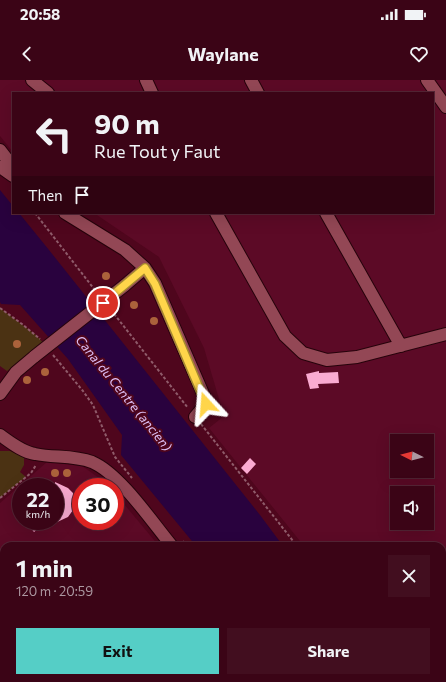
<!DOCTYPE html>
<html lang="en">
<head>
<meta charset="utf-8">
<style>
  body { margin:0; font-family:Commissioner,sans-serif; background:#420e1f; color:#f1f3f6; height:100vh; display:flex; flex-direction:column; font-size:15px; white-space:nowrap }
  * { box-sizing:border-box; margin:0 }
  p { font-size:13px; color:#ac98a1 }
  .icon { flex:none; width:22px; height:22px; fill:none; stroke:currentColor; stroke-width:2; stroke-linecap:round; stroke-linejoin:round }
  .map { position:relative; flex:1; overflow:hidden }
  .side { position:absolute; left:0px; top:462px; width:446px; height:140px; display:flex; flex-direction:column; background:#3b0416; border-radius:12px 12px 0 0; box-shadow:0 4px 16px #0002,0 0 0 1px #542535 }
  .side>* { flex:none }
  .hud { position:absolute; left:12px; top:12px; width:422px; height:122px; border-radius:0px; box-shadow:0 4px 16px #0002,0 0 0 1px #542535; background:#3b0416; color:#f1f3f6; overflow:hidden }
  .needle { width:26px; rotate:276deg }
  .controls { position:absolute; left:390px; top:354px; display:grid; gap:8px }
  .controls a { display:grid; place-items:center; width:44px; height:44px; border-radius:0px; background:#3b0416; box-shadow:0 4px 16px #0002,0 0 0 1px #542535; font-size:20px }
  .speed { position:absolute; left:12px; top:398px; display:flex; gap:8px; font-size:20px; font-weight:700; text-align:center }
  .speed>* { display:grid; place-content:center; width:52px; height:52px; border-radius:50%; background:#3b0416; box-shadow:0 4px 16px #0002,0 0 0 1px #542535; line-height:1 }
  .speed small { font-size:10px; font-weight:400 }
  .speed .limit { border:6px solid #d22; background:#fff; color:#111 }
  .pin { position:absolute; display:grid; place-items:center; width:34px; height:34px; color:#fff; margin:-17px; border:2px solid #fff; border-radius:50%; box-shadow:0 1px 4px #0007 }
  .me { position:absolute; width:44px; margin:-22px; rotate:341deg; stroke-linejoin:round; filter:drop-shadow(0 0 3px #0008) }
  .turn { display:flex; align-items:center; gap:14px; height:84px; padding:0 16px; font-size:18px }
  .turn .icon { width:52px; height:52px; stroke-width:2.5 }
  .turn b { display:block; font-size:28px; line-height:34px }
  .then { display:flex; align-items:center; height:38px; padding:0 16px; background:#0003; gap:8px; font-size:15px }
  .round { display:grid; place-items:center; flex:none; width:42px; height:42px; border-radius:0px; background:#420e1f }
  .summary { display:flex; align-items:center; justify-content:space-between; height:68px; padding:0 16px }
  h1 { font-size:24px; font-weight:700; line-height:30px }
  .cta { display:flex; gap:8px; margin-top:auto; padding:8px 16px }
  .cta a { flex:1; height:46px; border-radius:0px; background:#55cec6; color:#111; font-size:16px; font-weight:700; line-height:46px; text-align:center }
  .cta a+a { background:#420e1f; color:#f1f3f6 }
  .status { display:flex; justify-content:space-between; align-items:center; height:28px; padding:0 20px; background:#3b0416; direction:ltr }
  .status svg { height:11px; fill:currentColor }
  header { display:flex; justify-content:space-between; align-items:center; height:52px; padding:0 16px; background:#3b0416; font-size:18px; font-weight:700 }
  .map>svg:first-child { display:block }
</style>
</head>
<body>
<div class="status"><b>20:58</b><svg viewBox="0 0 49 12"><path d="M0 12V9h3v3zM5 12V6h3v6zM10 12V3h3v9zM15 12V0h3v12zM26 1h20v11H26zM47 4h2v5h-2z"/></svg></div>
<header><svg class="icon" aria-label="back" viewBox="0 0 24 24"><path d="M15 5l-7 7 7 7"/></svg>Waylane<svg class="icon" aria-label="heart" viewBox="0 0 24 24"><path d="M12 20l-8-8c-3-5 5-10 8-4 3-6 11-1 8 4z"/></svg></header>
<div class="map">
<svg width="446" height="602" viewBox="0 0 446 602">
  <rect width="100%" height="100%" fill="#4f061d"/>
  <!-- built -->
  <path fill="#5c0a26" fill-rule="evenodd" d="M0 0H446V602L431 598H442V466H304L209 348 224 336 204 268 159 177 94 133H433V13H13V72L0 56ZM397 361H427V391H397ZM397 413H427V443H397Z
    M47 382 82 386 112 407H81V441H115V409L122 418 124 424 159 466H4V598H269L274 602H0V423ZM21 407H55V441H21Z"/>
  <!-- green -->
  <path fill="#4b3213" d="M0 228 36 255 47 267 21 280 7 291 0 286Z
    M0 371H10L24 377V385L20 392 26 397 0 418Z"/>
  <!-- water -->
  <path fill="#29023e" d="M0 110 13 126V133H19L49 170 260 435 283 466H196L121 375 122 355 68 279 20 225 1 224 0 222Z
    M318 598H395L400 602H321Z"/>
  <!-- building -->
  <path fill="#faabd1" d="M319 291V293L338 292 339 303 318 304 319 308 310 309 306 294Z
    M250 378 256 384 247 394 241 388Z
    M55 402 68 408 73 413 75 423 73 430 68 437 55 443Z
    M25 441H47L34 452Z"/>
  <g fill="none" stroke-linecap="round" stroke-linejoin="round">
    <!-- minor casing -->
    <g stroke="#26030b" stroke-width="14">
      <path id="minor" d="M32 0 48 13
        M146 0 152 13
        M251 0 258 13
        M427 0 446 27
        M0 70 13 87
        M0 87 13 96
        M65 133 125 170 145 188 155 203 204 316 206 324 195 337
        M216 133 285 256 303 273 327 280 357 277 446 254
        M326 133 401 266
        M124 206 145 188
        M0 314 16 292 35 276
        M0 355C10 362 22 372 35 374 54 378 73 375 92 382 120 394 152 442 172 466
        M291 598 295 602"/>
    </g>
    <!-- path -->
    <path stroke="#8f5b6a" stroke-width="2" stroke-dasharray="3 2" stroke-linecap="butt" d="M35 133 98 214
      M0 228 22 244 40 259
      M111 230 188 328
      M53 275 83 311 93 325 115 377 132 398
      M201 344 297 466
      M0 418 31 393 36 385
      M183 461 187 466
      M410 598 418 602
      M265 602 269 598"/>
    <!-- minor -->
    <use href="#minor" stroke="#934755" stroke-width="12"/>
    <!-- minor-bridge casing -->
    <g stroke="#26030b" stroke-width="14" stroke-linecap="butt">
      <path id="minor-bridge" d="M35 276 124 206"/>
    </g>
    <!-- minor-bridge -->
    <use href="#minor-bridge" stroke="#934755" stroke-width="12"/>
  </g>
  <!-- trees -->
  <g fill="#ab623b">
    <circle cx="106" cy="196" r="4"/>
    <circle cx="134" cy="225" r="4"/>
    <circle cx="154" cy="241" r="4"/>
    <circle cx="17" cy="264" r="4"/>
    <circle cx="45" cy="292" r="4"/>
    <circle cx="27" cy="300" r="4"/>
    <circle cx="55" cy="393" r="4"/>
    <circle cx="67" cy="393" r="4"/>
  </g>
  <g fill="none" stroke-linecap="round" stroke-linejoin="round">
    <!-- route casing -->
    <g stroke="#a68a30" stroke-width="10">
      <path id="route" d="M103 223 145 188 155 204 206 324"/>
    </g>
    <!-- route -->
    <use href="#route" stroke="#ffd54a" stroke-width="7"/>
  </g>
  <g text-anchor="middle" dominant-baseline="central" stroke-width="4" stroke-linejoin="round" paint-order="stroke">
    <!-- water labels -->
    <g font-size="13" font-style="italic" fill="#ddbff6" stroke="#4f061d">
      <text transform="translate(124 313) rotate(51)">Canal du Centre (ancien)</text>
    </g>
  </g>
</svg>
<div class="controls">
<a><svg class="needle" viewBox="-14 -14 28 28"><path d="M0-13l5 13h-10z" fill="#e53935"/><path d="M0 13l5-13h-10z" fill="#ac98a1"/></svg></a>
<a><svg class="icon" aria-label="sound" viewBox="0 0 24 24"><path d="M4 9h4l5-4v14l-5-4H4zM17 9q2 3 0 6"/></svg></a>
</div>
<div class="speed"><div>22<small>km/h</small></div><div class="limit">30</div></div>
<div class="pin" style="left:103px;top:223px;background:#d93025"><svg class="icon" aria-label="arrive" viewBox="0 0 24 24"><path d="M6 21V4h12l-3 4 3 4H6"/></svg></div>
<svg class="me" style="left:206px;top:324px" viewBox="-20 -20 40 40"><path d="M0-17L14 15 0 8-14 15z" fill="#ffd54a" stroke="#fff" stroke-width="4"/></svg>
<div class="hud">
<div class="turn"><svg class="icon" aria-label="left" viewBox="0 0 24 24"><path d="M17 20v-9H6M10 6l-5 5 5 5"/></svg><div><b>90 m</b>Rue Tout y Faut</div></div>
<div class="then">Then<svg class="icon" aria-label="arrive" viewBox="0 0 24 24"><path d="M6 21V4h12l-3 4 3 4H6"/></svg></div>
</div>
<section class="side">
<div class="summary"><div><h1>1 min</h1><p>120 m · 20:59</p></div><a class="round"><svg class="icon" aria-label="close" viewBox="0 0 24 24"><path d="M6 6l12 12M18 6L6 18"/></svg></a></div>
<div class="cta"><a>Exit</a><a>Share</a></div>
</section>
</div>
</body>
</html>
